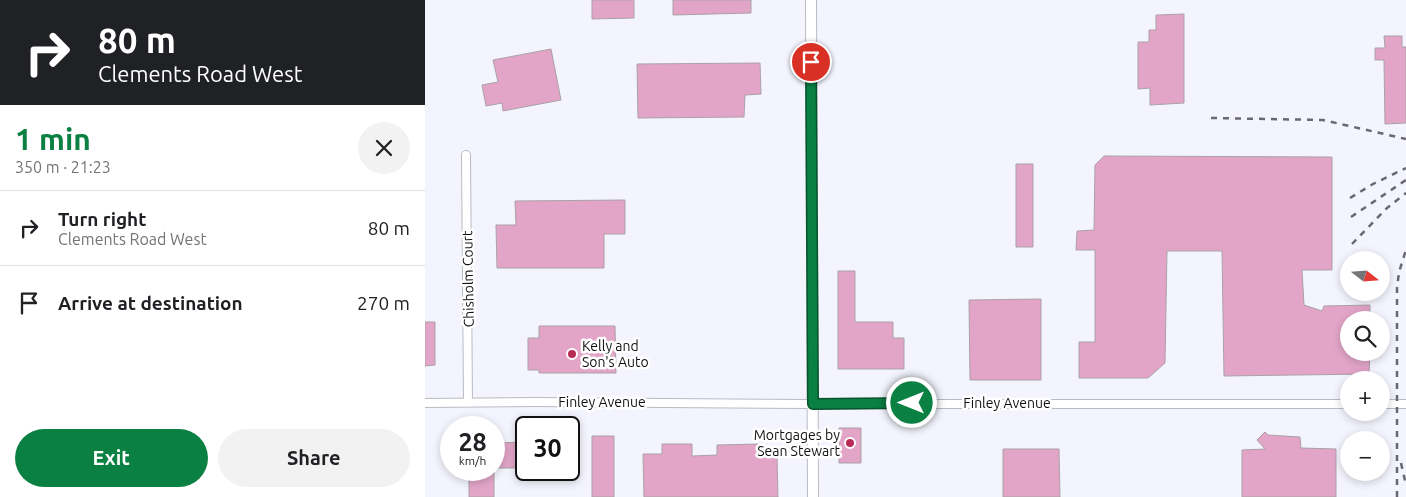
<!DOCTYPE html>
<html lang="en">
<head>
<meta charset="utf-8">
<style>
  body { margin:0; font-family:Ubuntu,sans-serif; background:#f2f2f2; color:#202124; height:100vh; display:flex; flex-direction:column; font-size:19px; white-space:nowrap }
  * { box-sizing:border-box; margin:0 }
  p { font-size:16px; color:#757577 }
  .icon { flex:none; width:28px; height:28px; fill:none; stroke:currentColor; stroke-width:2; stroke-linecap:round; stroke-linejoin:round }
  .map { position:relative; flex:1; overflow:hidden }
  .sheet { display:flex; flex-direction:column; background:#fff; width:425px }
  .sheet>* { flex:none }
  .top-card { background:#202124; color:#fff; overflow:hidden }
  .needle { width:32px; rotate:107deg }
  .buttons { position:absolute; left:915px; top:251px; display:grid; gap:10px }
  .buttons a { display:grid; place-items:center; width:50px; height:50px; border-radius:50%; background:#fff; box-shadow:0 2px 8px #0003; font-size:25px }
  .speed { position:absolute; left:15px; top:416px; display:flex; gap:10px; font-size:25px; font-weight:700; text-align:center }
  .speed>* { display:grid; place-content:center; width:65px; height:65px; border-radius:50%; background:#fff; box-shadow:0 2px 8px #0003; line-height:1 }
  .speed small { font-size:12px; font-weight:400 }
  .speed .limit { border:2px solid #111; border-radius:8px; background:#fff; color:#111 }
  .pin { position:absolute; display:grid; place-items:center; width:42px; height:42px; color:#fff; margin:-21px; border:2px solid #fff; border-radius:50%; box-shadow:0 1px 5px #0007 }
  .me { position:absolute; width:55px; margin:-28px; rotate:270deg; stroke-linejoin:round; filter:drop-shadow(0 0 4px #0008) }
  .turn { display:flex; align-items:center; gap:18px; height:105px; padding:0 15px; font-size:22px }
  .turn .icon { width:65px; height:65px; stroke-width:2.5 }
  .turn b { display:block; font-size:35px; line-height:42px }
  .round { display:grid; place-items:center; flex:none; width:52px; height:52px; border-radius:26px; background:#f2f2f2 }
  .headline { display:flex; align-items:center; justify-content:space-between; height:85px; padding:0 15px }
  h1 { font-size:30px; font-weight:700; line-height:38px; color:#0b8043 }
  .cta { display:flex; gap:10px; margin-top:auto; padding:10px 15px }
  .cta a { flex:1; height:58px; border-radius:30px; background:#0b8043; color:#fff; font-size:20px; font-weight:700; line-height:58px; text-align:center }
  .cta a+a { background:#f2f2f2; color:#202124 }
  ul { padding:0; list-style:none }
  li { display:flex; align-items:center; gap:15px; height:75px; padding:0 15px; border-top:1px solid #e0e0e0 }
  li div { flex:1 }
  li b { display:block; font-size:19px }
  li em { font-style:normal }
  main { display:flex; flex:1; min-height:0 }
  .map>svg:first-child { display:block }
</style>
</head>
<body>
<main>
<section class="sheet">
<div class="top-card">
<div class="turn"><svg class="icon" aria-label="right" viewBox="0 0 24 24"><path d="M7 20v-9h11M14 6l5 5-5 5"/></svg><div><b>80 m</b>Clements Road West</div></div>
</div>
<div class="headline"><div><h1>1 min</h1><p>350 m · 21:23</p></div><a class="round"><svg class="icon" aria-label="close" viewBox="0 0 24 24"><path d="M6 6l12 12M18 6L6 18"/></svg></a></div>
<ul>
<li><svg class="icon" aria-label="right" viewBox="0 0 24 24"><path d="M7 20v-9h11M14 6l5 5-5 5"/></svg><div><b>Turn right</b><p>Clements Road West</p></div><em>80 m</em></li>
<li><svg class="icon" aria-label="arrive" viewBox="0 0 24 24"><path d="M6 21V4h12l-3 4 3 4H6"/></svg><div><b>Arrive at destination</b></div><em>270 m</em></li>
</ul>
<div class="cta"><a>Exit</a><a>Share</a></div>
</section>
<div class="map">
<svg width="981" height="497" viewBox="0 0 981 497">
  <rect width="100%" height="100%" fill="#f4f4fe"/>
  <!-- building -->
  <path fill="#e2a5c8" stroke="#aaa1a6" d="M167 0H209V18L167 19Z
    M248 0H326V13L248 15Z
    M759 14V103L725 105V88L713 89V42H724V30H731V15Z
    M959 36H977V47H981V123L960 124 959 60H950V48H960Z
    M126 49 136 100 78 111 77 103 61 106 57 85 73 82 68 60Z
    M335 63 336 94 320 95 319 117 213 118 212 64Z
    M679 156 907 157V270H877L879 305 897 311 899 306 945 305V320H924V352H945L944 374 799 376 797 251H742L740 363 723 378H654V342H670V250H651L652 231 669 230 670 165Z
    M591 164H608V247H591Z
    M200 200V234H179V268H72L71 225H91L90 201Z
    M413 271H430V322H468V338H479V369H413Z
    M616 299V380H545L544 300Z
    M0 322H10V365L0 366Z
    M114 326H190L191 373H114V370H103V338H114Z
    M414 428H436V463H414Z
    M840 432 843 435 875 437 876 448 911 449V497H817V450L840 449 832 440Z
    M167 436H189V497H167Z
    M101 442V455H91V468H69V443Z
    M237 444H267V456L292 455V445L333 444V457L352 456 353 497H219L218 454H237Z
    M578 449H634L635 497H578Z
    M44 470H69V497H44Z"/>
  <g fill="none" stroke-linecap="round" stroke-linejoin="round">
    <!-- street casing -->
    <g stroke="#babac3" stroke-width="10">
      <path id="street" d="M41 155 43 403
        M0 403 110 402 388 404H924
        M956 404H981"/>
    </g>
    <!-- secondary casing -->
    <g stroke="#babac3" stroke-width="12">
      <path id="secondary" d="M386 0 388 497"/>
    </g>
    <!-- street -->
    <use href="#street" stroke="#fff" stroke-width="8"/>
    <!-- secondary -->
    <use href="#secondary" stroke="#fff" stroke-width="10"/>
    <!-- rail -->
    <path stroke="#68686e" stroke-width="2.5" stroke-dasharray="6 6" stroke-linecap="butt" d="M786 118 898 120 981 139
      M925 198 948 184 981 168
      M926 217 981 180
      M927 244 962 208 981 193
      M976 463 981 485
      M972 497V288L974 272 981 250"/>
  </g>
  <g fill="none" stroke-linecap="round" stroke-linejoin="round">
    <!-- route casing -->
    <g stroke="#07532c" stroke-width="12">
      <path id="route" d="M386 62 388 404 487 403"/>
    </g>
    <!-- route -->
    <use href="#route" stroke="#0b8043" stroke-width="9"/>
  </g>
  <!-- markers -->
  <g fill="#ba2a56" stroke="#fff" stroke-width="2">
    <circle cx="147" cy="354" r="5"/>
    <circle cx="425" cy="443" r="5"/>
  </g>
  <g text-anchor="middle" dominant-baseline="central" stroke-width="5" stroke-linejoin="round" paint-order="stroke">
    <!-- street labels -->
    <g font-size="14" fill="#101013" stroke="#fff">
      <text transform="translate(43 279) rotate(-91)">Chisholm Court</text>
      <text x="177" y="402">Finley Avenue</text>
      <text x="582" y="403">Finley Avenue</text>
    </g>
    <!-- poi labels -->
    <g font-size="14" fill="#101013" stroke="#fff" text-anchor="start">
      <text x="157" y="346">Kelly and<tspan x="157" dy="16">Son's Auto</tspan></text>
      <text x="415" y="435" text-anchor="end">Mortgages by<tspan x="415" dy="16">Sean Stewart</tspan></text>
    </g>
  </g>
</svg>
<div class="buttons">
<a><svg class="needle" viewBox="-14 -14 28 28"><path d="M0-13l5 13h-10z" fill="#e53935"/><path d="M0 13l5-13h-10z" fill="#757577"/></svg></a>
<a><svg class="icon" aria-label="search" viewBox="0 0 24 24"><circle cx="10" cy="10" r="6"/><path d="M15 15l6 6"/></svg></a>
<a>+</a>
<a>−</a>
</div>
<div class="speed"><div>28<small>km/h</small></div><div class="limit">30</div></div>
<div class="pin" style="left:386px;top:62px;background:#d93025"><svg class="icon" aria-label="arrive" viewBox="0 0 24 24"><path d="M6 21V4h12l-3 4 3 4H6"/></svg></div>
<svg class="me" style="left:487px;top:403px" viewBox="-20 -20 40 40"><circle r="17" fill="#0b8043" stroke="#fff" stroke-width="3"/><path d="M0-11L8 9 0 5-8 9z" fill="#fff"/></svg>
</div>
</main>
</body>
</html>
